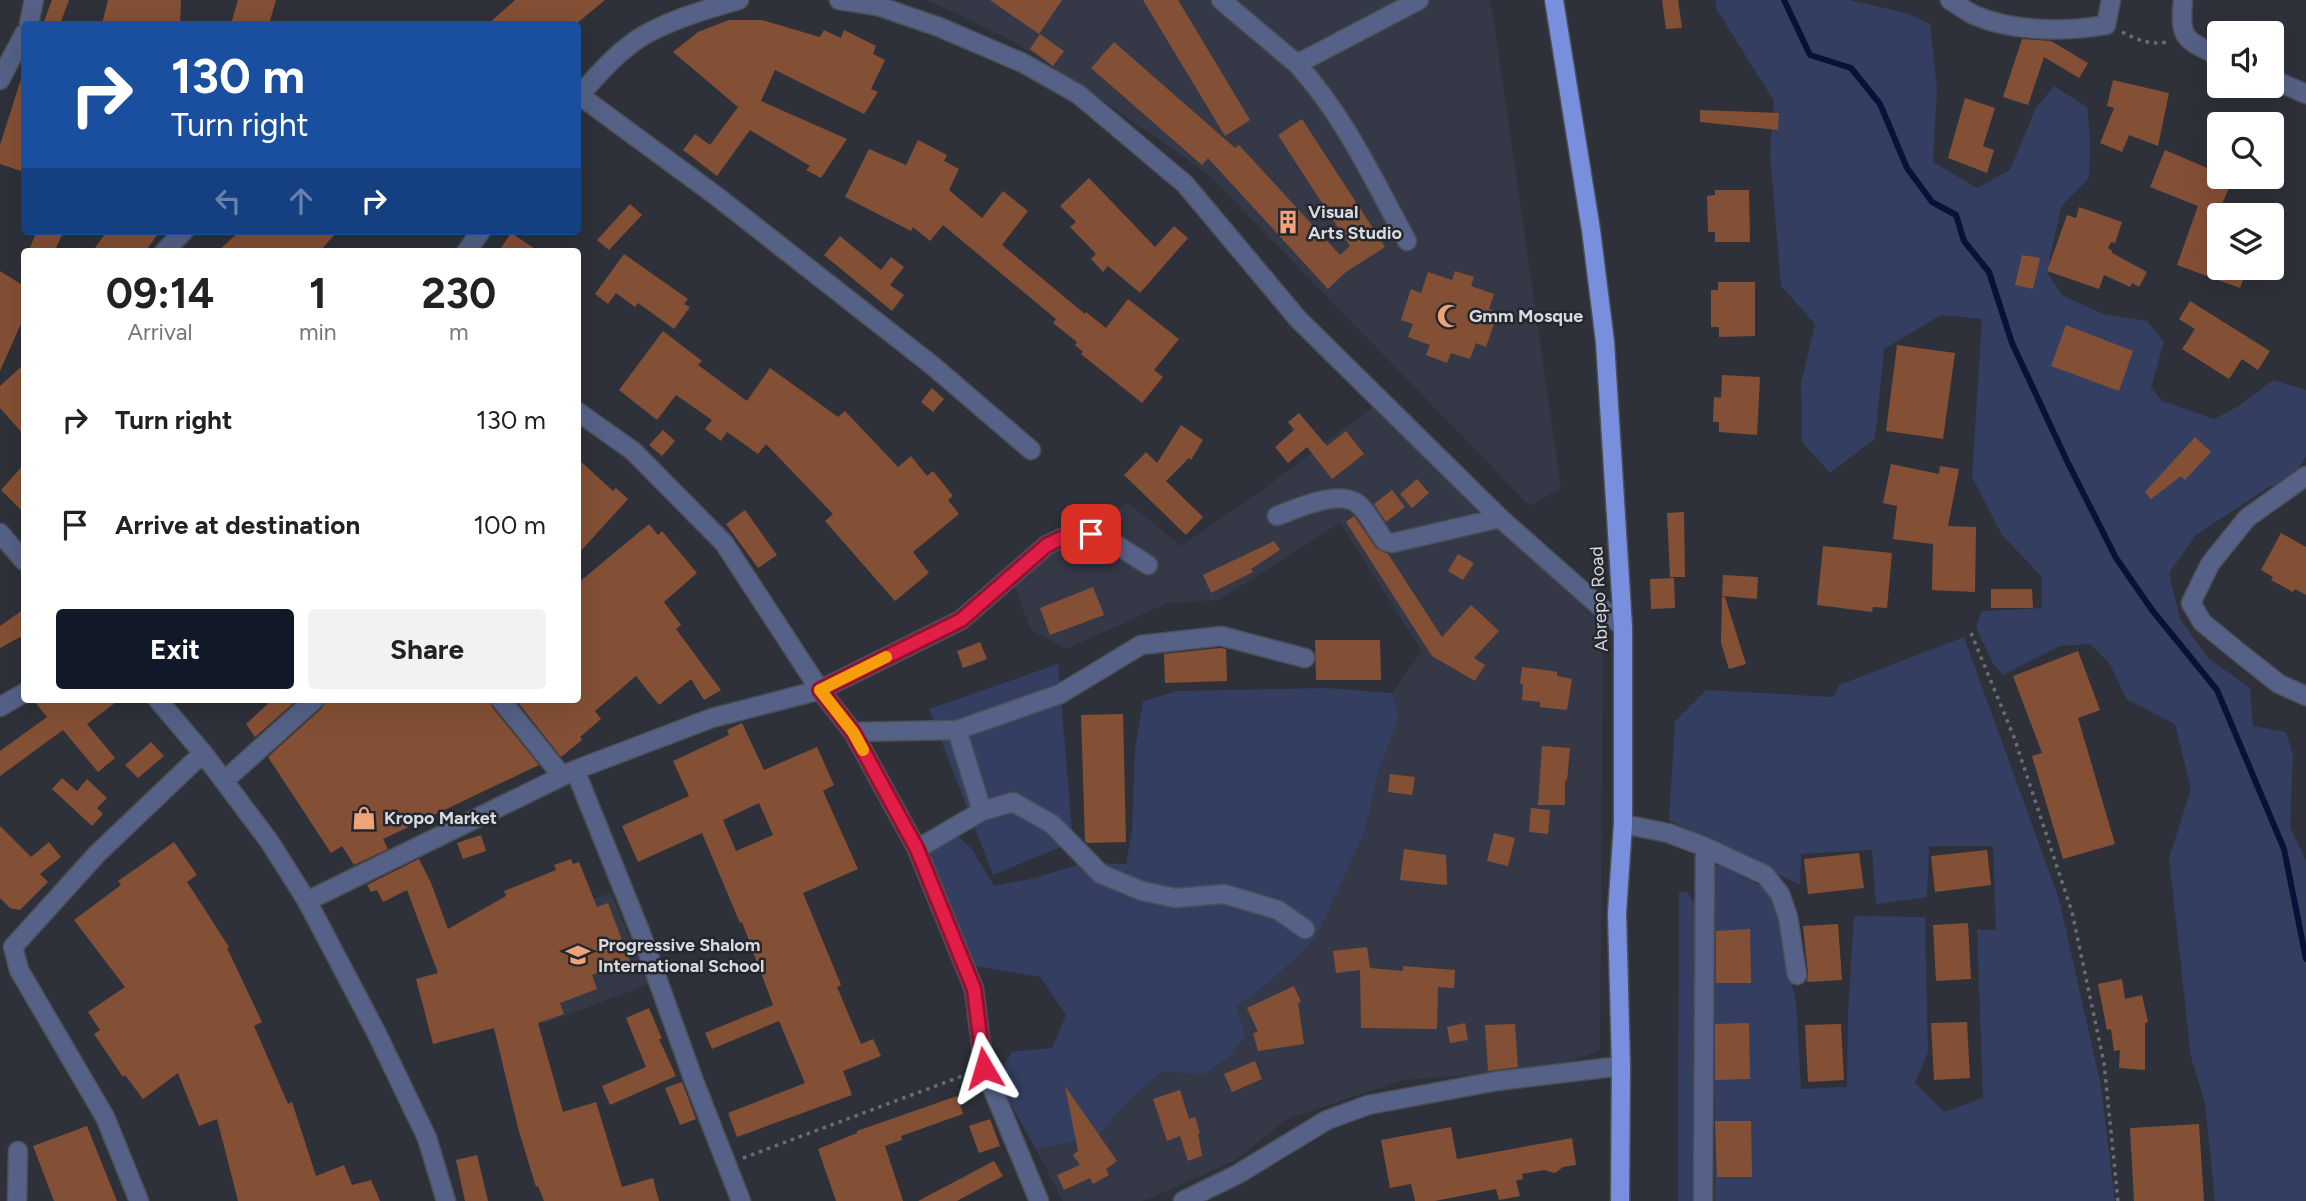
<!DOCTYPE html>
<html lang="en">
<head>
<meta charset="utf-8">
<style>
  body { margin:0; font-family:Figtree,sans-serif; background:#f2f2f2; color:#222; height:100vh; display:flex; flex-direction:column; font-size:26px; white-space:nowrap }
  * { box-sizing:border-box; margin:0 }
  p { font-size:23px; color:#767676 }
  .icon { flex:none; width:38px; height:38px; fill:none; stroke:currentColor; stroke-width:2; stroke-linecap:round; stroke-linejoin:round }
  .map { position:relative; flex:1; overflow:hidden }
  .panel { position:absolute; left:21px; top:248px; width:560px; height:455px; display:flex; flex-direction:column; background:#fff; border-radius:7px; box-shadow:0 7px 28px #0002 }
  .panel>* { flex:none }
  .hud { position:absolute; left:21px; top:21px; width:560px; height:214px; border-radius:7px; box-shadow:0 7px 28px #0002; background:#1a4fa0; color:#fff; overflow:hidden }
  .buttons { position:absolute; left:2207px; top:21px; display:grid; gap:14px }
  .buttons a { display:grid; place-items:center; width:77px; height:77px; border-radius:7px; background:#fff; box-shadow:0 7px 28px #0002; font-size:35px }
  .pin { position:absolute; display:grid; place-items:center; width:60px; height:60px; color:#fff; margin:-30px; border-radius:14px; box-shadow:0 4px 10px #0006 }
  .me { position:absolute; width:77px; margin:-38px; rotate:353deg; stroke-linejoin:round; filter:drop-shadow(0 0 5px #0008) }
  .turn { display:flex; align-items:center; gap:24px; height:147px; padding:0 35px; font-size:32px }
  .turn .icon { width:91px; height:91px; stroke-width:2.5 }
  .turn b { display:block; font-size:49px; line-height:60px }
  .lanes { display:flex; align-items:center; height:66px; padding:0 35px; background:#0003; justify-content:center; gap:35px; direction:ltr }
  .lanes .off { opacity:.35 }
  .eta { display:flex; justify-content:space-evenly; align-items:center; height:119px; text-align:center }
  .eta b { font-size:42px; font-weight:700; line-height:49px }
  .action { display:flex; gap:14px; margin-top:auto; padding:14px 35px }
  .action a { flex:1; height:80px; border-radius:7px; background:#111827; color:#fff; font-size:28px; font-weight:700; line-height:80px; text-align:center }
  .action a+a { background:#f2f2f2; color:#222 }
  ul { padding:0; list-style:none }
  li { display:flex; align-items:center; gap:21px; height:105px; padding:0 35px }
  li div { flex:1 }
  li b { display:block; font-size:26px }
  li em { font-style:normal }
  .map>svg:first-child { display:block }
</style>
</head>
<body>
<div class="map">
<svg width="2306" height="1201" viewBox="0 0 2306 1201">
  <rect width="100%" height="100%" fill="#2e3139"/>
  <!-- built -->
  <path fill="#353947" d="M927 0H1489L1493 15 1561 488 1530 506 1208 174 1084 87 1011 40Z
    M1373 407 1603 618 1600 1050 1549 1070 1403 1080 1289 1118 1234 1161 1153 1197 1141 1201H1063L1036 1149 1097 1137 1127 1102 1161 1072 1205 1074 1229 1057 1246 1035 1236 1007 1271 981 1315 939 1337 887 1398 715 1392 693 1422 651 1340 523 1219 600 1168 603 1066 649 1031 630 1012 580 1076 534 1128 503 1181 546 1257 494Z
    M611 893 649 984 543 1024 509 926Z"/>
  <!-- green -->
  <path fill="#333e61" d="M1715 0H1849L1906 13 1930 24 1937 89 1933 162 1977 188 2010 170 2036 108 2054 86 2087 107 2090 138 2089 178 2061 207 2047 272 2062 295 2103 314 2147 321 2164 342 2151 387 2162 401 2214 419 2237 407 2273 380 2306 390V456L2292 479 2269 487 2196 535 2169 573 2180 619 2208 658 2250 688 2253 726 2286 732 2293 755 2290 827 2306 861V1201H2215L2205 1104 2191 1057 2169 858 2191 789 2175 724 2126 699 2110 664 2090 644 2060 646 2003 675 1992 662 1976 627 1982 611 2042 608V577L2002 535 1972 477 1982 319 1941 315 1884 349 1875 439 1830 473 1802 442 1801 383 1815 324 1781 286 1770 153 1774 101 1717 10Z
    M1964 637 2059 899 2101 1086 2115 1201H1715L1714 866H1723L1772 892 1796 1003 1801 1089 1847 1087 1848 1013 1854 916 1925 917 1928 1052 1915 1083 1944 1112 1983 1098 1977 930H1996L1993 846H1929L1927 897 1876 904 1872 850 1801 854 1800 885 1669 820 1675 721 1706 690 1834 697 1839 685Z
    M1058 664 1073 842 993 875 929 709Z
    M1326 688 1392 693 1399 715 1379 770 1364 833 1315 939 1271 981 1236 1007 1246 1035 1229 1057 1205 1074 1161 1072 1127 1102 1097 1137 1036 1149 996 1078 1012 1052 1052 1048 1066 1015 1040 977 976 966 944 910 929 853 953 832 972 849 994 886 1035 878 1083 863 1126 864 1132 831 1135 749 1143 701 1177 691Z
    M1687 891 1699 911 1697 1201H1678L1679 893Z"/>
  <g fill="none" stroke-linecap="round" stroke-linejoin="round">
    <!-- stream -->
    <path stroke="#091039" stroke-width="6" d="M1784 0 1810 55 1851 68 1880 104 1907 168 1932 202 1956 215 1964 241 1989 272 2012 343 2067 461 2116 558 2152 610 2217 690 2284 849 2306 959"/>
  </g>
  <!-- building -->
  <path fill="#845035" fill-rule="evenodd" d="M52 0H69L60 24H43Z
    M108 0H181L180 24H102Z
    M238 0H276L269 24H231Z
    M515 0H605L576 24H488Z
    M990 0H1062L1039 34Z
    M1143 0H1178L1250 120 1225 136Z
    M1662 0H1678L1682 28 1666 29Z
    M729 20H762L820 37 824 30 841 38 844 30 876 46 873 54 885 60 871 89 878 92 864 114 775 70 761 101 847 139 821 178 806 170 810 166 750 130 717 176 683 150 695 134 710 145 738 107 673 52 698 32Z
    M1040 34 1064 51 1053 66 1030 49Z
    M2022 39 2051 41 2088 63 2079 78 2044 57 2028 105 2003 97Z
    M1114 42 1235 148 1239 145 1340 255 1350 246 1278 135 1302 119 1385 247 1346 272 1328 289 1208 158 1202 165 1091 68Z
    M21 79 24 80V172L0 164V145Z
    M2113 80 2169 93 2158 146 2129 135 2122 152 2100 143 2114 108 2107 106Z
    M1965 98 1995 108 1983 146 1994 150 1987 173 1948 158Z
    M1700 110 1779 113 1778 130 1700 122Z
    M918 140 947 155 944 161 959 169 949 190 982 218 1003 191 1028 211 1002 245 1085 314 1086 312 1106 328 1128 299 1179 339 1154 370 1163 377 1142 403 1081 354 1083 352 1075 345 1077 342 1053 323 1056 319 943 225 930 241 913 227 911 231 845 197 869 149 906 165Z
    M2165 150 2219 173V177L2233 178 2210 233 2219 236V268H2248L2240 288 2177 265 2198 206 2150 187Z
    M1089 178 1155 247 1174 226 1188 238 1140 293 1108 266 1103 272 1091 259 1096 254 1070 227 1076 222 1060 206Z
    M1715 190H1749L1750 242H1715V232H1708L1707 196 1715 195Z
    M630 204 642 215 609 250 597 240Z
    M2079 207 2122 222 2115 243 2111 242 2108 248 2112 251V253L2147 272 2139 287 2132 283 2130 287 2104 275 2099 289 2047 271 2067 215 2076 218Z
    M37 231H64L54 252H28Z
    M107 231H160L145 252H92Z
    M240 231H338L319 252H217Z
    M511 233 540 252H498Z
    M840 236 881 270 891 257 904 267 890 285 904 295 892 311 824 255Z
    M624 254 688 299 684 304 690 307 674 329 638 303 635 307 616 293 608 304 595 294Z
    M2022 255 2040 258 2033 289 2015 285Z
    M0 271 24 286V317L0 371Z
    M1455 271 1474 277 1471 286 1494 294 1489 309 1498 312 1486 347 1476 343 1470 359 1451 353 1447 363 1426 355 1430 345 1408 337 1413 324 1401 320 1411 289 1421 293 1428 272 1452 280Z
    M1718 282H1755V336L1719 337V327H1711V290H1718Z
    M2190 301 2270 351 2258 370 2242 359 2229 379 2182 349 2195 329 2179 319Z
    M2066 325 2133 351 2119 391 2051 366Z
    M663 331 702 361 698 365 747 401 770 368 838 417 845 411 898 467 911 456 927 476 933 471 953 496 948 500 959 514 913 552 929 573 895 601 825 521 833 514 766 444 758 454 727 432 721 441 705 429 712 420 676 395 657 420 619 390Z
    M1897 345 1955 353 1943 439 1886 431Z
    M24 364V435L0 408V386Z
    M1722 375 1760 377 1757 435 1719 432V422H1713L1714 397 1721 398Z
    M932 388 944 399 933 412 921 402Z
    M1299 413 1327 446 1346 431 1364 454 1332 479 1307 447 1288 463 1275 447 1294 430 1288 422Z
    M1181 425 1203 440 1191 460 1189 458 1166 481 1203 517 1186 535 1124 475 1146 452 1157 463Z
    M663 430 675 441 662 456 649 445Z
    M2195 437 2211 452 2185 480 2181 476 2151 499 2145 492Z
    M578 459 613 491 616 488 628 499 578 554Z
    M24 464V513L1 490Z
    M1891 464 1939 474 1940 466 1959 469 1948 526 1976 527 1975 592 1932 590 1933 544 1893 539 1897 506 1883 503Z
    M1417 479 1429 493 1412 508 1400 494Z
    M1392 490 1405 507 1386 522 1374 504Z
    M745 510 777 555 758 568 726 524Z
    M1684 512 1685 577H1670L1667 513Z
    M1354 516 1376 548 1388 554 1442 637 1471 605 1499 631 1474 658 1485 665 1475 681 1432 656 1346 522Z
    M649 524 658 535 662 531 697 573 664 602 681 625 676 629 721 690 704 700 691 679 659 705 636 676 595 711 601 719 580 737 582 740 561 757 516 700H578V583Z
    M2281 533 2306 547V595L2295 589 2293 592 2271 580 2273 577 2261 570Z
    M1274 541 1280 550 1251 569 1253 572 1211 593 1203 575Z
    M1823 546 1892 553 1887 608 1873 607 1872 612 1817 605Z
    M1458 554 1474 563 1463 580 1448 571Z
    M1723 575 1758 577 1757 599 1722 596Z
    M1674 578 1675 608 1651 609 1650 579Z
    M1093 587 1104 615 1050 635 1040 608Z
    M1991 589H2032L2033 608H1991Z
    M1722 597H1725L1746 664 1729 669 1721 643Z
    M24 609V635L0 648V626Z
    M1315 640H1380L1381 680H1316Z
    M980 642 987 659 963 668 957 651Z
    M1220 648 1226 649 1227 681 1165 683 1164 654Z
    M2078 651 2100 710 2078 718 2115 844 2063 859 2032 756 2042 753 2013 676Z
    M1522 667 1552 671 1557 672V676L1572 679 1567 710 1540 707V702L1522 700 1523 684H1520Z
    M33 700H119L87 724 115 758 98 772 63 730 0 776V751L47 717Z
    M272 700H297L255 737 246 724Z
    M325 700H490L492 707 539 765 383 839 388 849 354 865 342 846 331 853 268 757 322 708Z
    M1123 714 1126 842 1087 843 1085 841 1081 715Z
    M742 723 764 770 817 747 834 785 823 791 858 869 803 893 841 985 837 987 861 1044 873 1039 881 1056 843 1071 852 1095 737 1137 728 1113 805 1083 779 1021 712 1049 705 1033 773 1005 742 922 740 923 702 833 638 862 622 826 689 796 673 761 729 735 727 730ZM759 803 773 835 736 851 723 820Z
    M151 742 164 756 138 778 125 765Z
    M1542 746 1570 748 1567 781 1565 780V805H1538Z
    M1390 774 1415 777 1412 795 1388 792Z
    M62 778 77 791 87 779 107 798 97 808 103 814 92 826 52 789Z
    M1531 808 1550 810 1548 834 1529 832Z
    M0 826 31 857 49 842 61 857 40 874 48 882 20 910 10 908 0 898Z
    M1494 833 1515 838 1508 866 1487 861Z
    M481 835 486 851 463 859 457 843Z
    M174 842 197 875 187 882 229 947 227 948 262 1022 254 1026 288 1104 292 1102 316 1176 344 1165 352 1185 371 1180 380 1201H238L217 1119 199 1126 178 1073 143 1099 125 1075 123 1077 94 1034 100 1030 88 1012 125 987 74 920 121 885 118 881Z
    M1404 849 1446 855 1447 885 1400 880Z
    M1987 850 1991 885 1935 892 1931 856Z
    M1859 853 1864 888 1808 894 1804 859Z
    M419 859 431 883 448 929 506 896 504 891 556 870 554 865 571 859 573 864 579 862 597 907 608 903 630 961 592 975 597 989 560 1003 564 1014 538 1023 563 1112 596 1102 622 1187 653 1178 659 1201H544L538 1186 536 1187 518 1128 494 1028 433 1044 416 979 438 973 407 890 383 902 377 890 371 892 367 885Z
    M1968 923 1971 979 1936 981 1933 925Z
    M1838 924 1842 980 1807 982 1808 973 1803 926Z
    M1750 929 1751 983H1716V931Z
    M1367 947 1370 968 1403 971V966L1455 970 1454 988 1438 987 1437 1029 1361 1028 1360 970 1336 973 1333 951Z
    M2122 979 2125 999 2142 995 2148 1022 2145 1023V1070L2119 1068 2120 1050 2114 1051 2111 1029 2107 1030 2098 984Z
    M1294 986 1301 1002 1298 1003 1304 1044 1258 1051 1253 1033 1258 1032 1247 1008Z
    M649 1008 662 1039H659L676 1076 610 1105 602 1086 646 1067 626 1018Z
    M1967 1022 1970 1078 1934 1080 1931 1023Z
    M1465 1023 1468 1040 1450 1043 1447 1027Z
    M1749 1023 1750 1079 1715 1080V1024Z
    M1515 1024 1518 1067 1488 1071 1485 1025Z
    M1841 1024 1844 1080 1808 1082 1805 1025Z
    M1255 1061 1262 1079 1232 1092 1224 1074Z
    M682 1082 696 1119 680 1125 665 1088Z
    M1065 1086 1117 1161 1106 1169 1109 1175 1093 1184 1090 1178 1064 1190 1057 1175 1080 1165 1073 1155 1078 1151Z
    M1180 1090 1189 1119 1195 1117 1200 1133H1198L1202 1156 1188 1161 1180 1136 1167 1141 1153 1099Z
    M957 1096 963 1114 901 1136 902 1140 885 1146 903 1201H836L818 1149 857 1133V1131Z
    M990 1119 1000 1146 979 1153 969 1126Z
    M1715 1121H1751L1752 1177H1717Z
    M2199 1124 2204 1201H2134L2130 1128Z
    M87 1126 117 1201H54L33 1146Z
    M1451 1127 1457 1159 1572 1138 1576 1165 1563 1167 1555 1173 1544 1170 1522 1174 1523 1179 1516 1181 1520 1196 1499 1200 1496 1189 1435 1201H1415L1411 1184 1390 1188 1381 1140Z
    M477 1155 488 1201H465L456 1160Z
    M994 1161 1003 1176 957 1201H918Z"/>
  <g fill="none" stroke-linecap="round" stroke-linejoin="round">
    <!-- minor casing -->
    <g stroke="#4d4f57" stroke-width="21">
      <path id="minor" d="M839 0 878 6 939 27 1023 63 1078 94 1185 184 1298 319 1500 518 1623 627
        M1221 0 1297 64 1419 0
        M1950 0C1958 5 1966 11 1974 15 2013 32 2065 32 2106 25L2111 0
        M2183 0C2179 39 2185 40 2219 56
        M29 24 34 0
        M1297 64C1345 117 1373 179 1407 241
        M2272 79 2306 94
        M0 80 24 34
        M579 95 715 195 933 366 1031 450
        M578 97C597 75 621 48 646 34 676 18 707 9 739 0
        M164 252 184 231
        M466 252 481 231
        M578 412 633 451 724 543 820 690 853 732 917 849 974 989 984 1068 1039 1201
        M2306 476 2247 518 2210 564 2191 603 2202 622 2236 650 2279 684 2306 696
        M1277 516C1297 508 1340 489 1358 504 1369 513 1376 530 1385 541L1392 543 1500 518
        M0 533 24 561
        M158 700 203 753 269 841 307 901 376 1032 427 1138 446 1201
        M501 700 562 776
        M0 707 24 693
        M957 730 982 811
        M853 732 957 730 1060 694 1141 645 1221 636 1305 658
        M575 770 640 931 694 1081 741 1201
        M224 781 314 700
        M1623 824 1668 833 1705 847 1765 875 1780 894 1788 917 1797 975
        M917 849 982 811 1013 802 1052 824 1101 874 1142 891 1175 898 1224 894 1278 910 1305 929
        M307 901 575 770 712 718 820 690 961 620 1047 545 1077 531 1106 538 1148 565
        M17 1201 18 1151
        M139 1201 105 1117 19 970 13 947 97 854 203 753
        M1183 1201 1238 1174 1327 1120 1368 1105 1497 1081 1621 1066
        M1703 1201 1705 847"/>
    </g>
    <!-- major casing -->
    <g stroke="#4d4f57" stroke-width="21">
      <path id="major" d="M1554 0 1591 230 1605 342 1623 627V824L1617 913 1621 1066 1620 1201"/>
    </g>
    <!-- path -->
    <path stroke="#6a6d74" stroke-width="3.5" stroke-dasharray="3.5 5" stroke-linecap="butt" d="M2122 32C2138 40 2149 45 2167 42
      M1971 633 2014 737 2072 912 2104 1063 2118 1201
      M743 1158 965 1075"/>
    <!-- minor -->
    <use href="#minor" stroke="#556187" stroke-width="18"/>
    <!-- major -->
    <use href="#major" stroke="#788fdd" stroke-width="18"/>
  </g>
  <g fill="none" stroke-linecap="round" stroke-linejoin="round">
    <!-- route casing -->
    <g stroke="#92132f" stroke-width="18">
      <path id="route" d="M984 1068 974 989 917 849 853 732 820 690 961 620 1047 545 1077 531 1091 534"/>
    </g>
    <!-- route -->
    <use href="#route" stroke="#e11d48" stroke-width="12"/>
    <!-- slow -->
    <path stroke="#f59e0b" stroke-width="12" d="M863 750 853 732 820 690 886 657"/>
  </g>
  <!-- icons -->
  <defs>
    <g id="building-bare" transform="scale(1.89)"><path d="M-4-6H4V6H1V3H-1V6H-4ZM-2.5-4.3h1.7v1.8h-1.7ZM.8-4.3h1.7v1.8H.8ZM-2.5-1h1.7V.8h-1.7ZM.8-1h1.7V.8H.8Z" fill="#f0a279" stroke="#24272e" stroke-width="2.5" paint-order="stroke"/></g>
    <g id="mosque-bare" transform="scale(1.89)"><path d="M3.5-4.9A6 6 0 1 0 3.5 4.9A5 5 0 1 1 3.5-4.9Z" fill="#f0a279" stroke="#24272e" stroke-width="2.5" paint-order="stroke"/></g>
    <g id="shop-bare" transform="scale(1.89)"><path d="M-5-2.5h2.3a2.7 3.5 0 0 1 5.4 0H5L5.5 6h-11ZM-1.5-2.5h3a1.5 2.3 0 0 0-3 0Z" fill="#f0a279" stroke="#24272e" stroke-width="2.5" paint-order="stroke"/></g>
    <g id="school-bare" transform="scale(1.89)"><path d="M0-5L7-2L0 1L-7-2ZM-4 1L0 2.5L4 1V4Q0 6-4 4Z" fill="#f0a279" stroke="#24272e" stroke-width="2.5" paint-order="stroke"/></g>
  </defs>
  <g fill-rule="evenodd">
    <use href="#building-bare" x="1288" y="222"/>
    <use href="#mosque-bare" x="1449" y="316"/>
    <use href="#shop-bare" x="364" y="818"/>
    <use href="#school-bare" x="578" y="955"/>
  </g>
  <g text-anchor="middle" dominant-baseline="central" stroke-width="5" stroke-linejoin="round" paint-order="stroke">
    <!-- poi labels -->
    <g font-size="18" font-weight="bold" fill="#d8dadf" stroke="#24272e" text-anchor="start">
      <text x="1308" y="212">Visual<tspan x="1308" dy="21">Arts Studio</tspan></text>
      <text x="1469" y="316">Gmm Mosque</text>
      <text x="384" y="818">Kropo Market</text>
      <text x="598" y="945">Progressive Shalom<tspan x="598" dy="21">International School</tspan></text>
    </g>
    <!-- street labels -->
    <g font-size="18" fill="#d8dadf" stroke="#24272e">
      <text transform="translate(1599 599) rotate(-93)">Abrepo Road</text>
    </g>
  </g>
</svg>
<div class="buttons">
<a><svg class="icon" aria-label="sound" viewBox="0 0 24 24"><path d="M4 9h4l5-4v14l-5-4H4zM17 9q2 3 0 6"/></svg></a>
<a><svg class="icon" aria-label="search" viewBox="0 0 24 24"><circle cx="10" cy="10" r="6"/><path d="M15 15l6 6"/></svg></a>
<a><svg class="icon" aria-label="layers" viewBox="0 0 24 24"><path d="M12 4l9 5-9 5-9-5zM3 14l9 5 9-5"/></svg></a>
</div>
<div class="pin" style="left:1091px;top:534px;background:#d93025"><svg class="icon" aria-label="arrive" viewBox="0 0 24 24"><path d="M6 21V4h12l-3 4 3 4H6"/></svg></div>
<svg class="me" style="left:984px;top:1068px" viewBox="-20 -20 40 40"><path d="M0-17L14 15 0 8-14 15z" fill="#e11d48" stroke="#fff" stroke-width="4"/></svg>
<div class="hud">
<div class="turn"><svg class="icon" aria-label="right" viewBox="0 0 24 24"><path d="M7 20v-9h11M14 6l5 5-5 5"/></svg><div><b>130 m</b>Turn right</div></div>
<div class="lanes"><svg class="icon off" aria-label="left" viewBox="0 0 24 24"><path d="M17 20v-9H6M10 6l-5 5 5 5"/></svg><svg class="icon off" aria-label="ahead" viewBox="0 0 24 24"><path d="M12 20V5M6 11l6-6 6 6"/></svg><svg class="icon" aria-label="right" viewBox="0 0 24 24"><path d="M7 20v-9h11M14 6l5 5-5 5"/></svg></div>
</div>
<section class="panel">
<div class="eta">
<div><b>09:14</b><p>Arrival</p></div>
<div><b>1</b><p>min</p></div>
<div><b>230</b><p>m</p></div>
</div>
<ul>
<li><svg class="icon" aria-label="right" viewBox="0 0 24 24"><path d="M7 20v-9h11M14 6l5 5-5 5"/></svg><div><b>Turn right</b></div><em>130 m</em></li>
<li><svg class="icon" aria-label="arrive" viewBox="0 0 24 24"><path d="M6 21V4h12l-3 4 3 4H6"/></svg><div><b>Arrive at destination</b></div><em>100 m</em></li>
</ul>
<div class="action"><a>Exit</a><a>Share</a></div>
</section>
</div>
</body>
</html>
